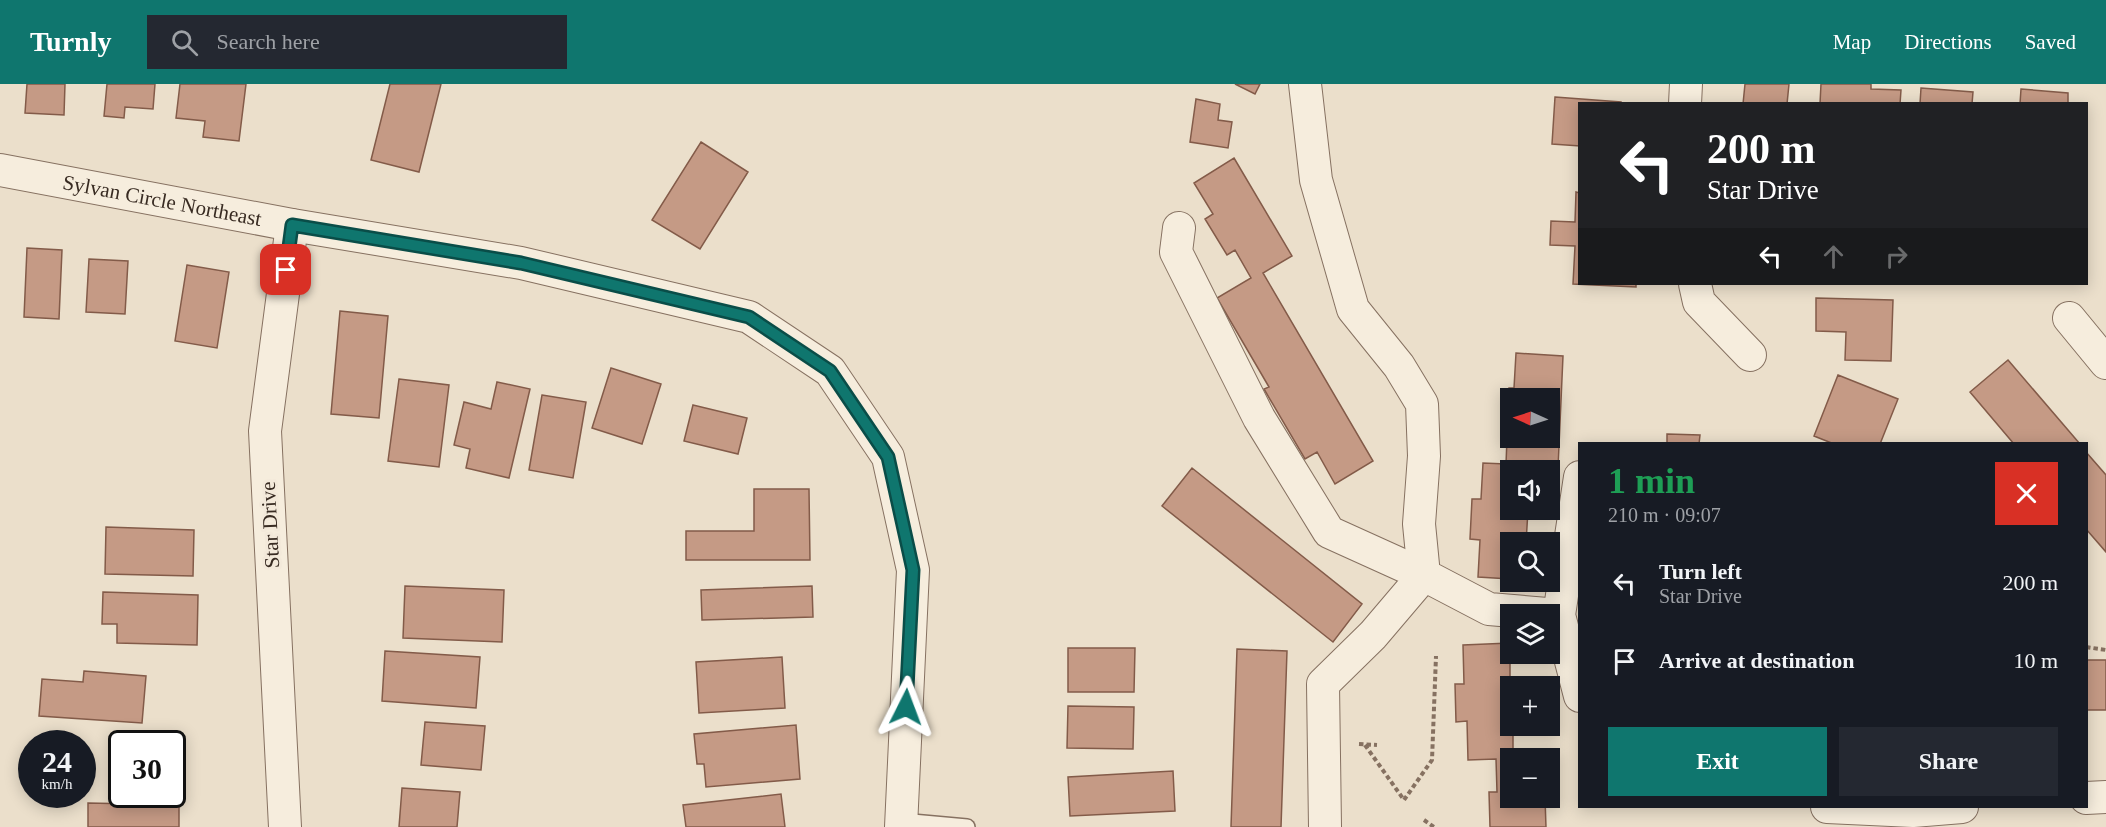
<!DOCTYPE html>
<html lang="en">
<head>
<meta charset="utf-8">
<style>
  body { margin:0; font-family:"Times New Roman",serif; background:#242831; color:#f1f3f6; height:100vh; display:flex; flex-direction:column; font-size:22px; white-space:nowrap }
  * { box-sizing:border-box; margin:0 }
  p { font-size:20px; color:#9ea1a6 }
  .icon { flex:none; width:33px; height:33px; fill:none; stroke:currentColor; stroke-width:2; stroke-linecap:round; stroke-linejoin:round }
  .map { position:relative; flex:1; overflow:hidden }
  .side { position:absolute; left:1578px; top:358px; width:510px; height:366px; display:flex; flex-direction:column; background:#171b24; border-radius:0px; box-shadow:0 3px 15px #0003 }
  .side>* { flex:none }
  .top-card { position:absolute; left:1578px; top:18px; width:510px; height:183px; border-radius:0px; box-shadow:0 3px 15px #0003; background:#202124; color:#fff; overflow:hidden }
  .needle { width:39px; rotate:273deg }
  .tools { position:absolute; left:1500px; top:304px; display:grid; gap:12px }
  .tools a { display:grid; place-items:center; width:60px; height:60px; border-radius:0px; background:#171b24; box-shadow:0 3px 15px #0003; font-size:30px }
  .speed { position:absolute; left:18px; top:646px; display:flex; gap:12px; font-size:30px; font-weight:700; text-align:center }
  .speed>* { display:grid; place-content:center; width:78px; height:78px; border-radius:50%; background:#171b24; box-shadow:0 3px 15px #0003; line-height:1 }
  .speed small { font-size:15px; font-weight:400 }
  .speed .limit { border:3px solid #111; border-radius:9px; background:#fff; color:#111 }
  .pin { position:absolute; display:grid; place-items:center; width:51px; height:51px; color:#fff; margin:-26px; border-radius:12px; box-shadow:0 3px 9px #0006 }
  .me { position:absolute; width:66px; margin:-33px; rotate:3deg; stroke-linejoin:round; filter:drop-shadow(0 0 4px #0008) }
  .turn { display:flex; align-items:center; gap:21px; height:126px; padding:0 30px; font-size:27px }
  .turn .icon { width:78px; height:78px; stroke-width:2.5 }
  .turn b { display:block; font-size:42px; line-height:51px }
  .lanes { display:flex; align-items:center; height:57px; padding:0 30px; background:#0003; justify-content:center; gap:30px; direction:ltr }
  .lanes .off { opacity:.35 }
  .round { display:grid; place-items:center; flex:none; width:63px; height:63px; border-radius:0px; background:#242831 }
  .summary { display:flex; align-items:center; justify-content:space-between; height:102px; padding:0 30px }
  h1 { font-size:36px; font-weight:600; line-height:45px; color:#1e9e55 }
  .primary-button { display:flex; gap:12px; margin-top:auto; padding:12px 30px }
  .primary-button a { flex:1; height:69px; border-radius:0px; background:#0f766e; color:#fff; font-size:24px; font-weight:600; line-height:69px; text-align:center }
  .primary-button a+a { background:#242831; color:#f1f3f6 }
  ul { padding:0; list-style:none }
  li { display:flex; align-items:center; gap:18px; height:78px; padding:0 30px }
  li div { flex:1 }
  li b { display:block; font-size:22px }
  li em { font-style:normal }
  header { display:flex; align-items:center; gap:36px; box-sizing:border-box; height:84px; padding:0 30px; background:#0f766e; color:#fff }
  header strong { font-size:28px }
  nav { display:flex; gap:33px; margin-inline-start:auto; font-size:21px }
  .search { width:420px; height:54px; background:#242831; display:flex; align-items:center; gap:15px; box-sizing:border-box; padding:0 21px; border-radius:0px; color:#9ea1a6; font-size:22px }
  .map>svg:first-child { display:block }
</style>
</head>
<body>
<header>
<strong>Turnly</strong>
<div class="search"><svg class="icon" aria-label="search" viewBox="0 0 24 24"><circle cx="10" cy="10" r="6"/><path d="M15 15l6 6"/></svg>Search here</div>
<nav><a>Map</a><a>Directions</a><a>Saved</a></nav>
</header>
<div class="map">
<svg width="2106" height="743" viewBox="0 0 2106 743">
  <rect width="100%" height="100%" fill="#ebdfcb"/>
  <!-- building -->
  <path fill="#c59a85" stroke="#835b49" stroke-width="1.5" fill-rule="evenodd" d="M27 0H65L64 31 25 29Z
    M107 0H155L153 25 125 23 124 34 104 32Z
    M180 0H246L239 57 203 53 205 37 176 34Z
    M390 0H441L419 88 371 76Z
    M1235 0H1260L1255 10Z
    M1745 0H1789L1787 20H1743Z
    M1821 0H1871V5L1901 6 1900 20H1820Z
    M1921 4 1973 8 1972 20H1920Z
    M2021 5 2068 9V20H2020Z
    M1555 13 1621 18V20H1580V62L1552 60Z
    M1196 15 1220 20 1218 36 1232 38 1228 64 1190 58Z
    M701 58 748 88 700 165 652 136Z
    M1234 74 1292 172 1263 189 1373 377 1335 400 1317 368 1305 375 1264 305 1269 303 1217 214 1251 194 1235 166 1227 171 1205 135 1213 130 1194 99Z
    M1576 108 1580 109V200H1636V203L1573 200 1575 162 1550 161 1551 137 1575 138Z
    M27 164 62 166 59 235 24 233Z
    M89 175 128 177 125 230 86 228Z
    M187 181 229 188 217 264 175 257Z
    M1816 214 1893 216 1891 277 1845 276 1846 248 1816 247Z
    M340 227 388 232 379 334 331 330Z
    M1516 269 1563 272 1558 384 1529 383V387H1510V426H1528L1526 459H1510V495L1478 493 1480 456 1470 455 1472 415H1481L1483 379 1506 380 1509 304H1514ZM1510 315H1550V354H1510Z
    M2008 276 2080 360H2014L1970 308Z
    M611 284 661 300 642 360 592 344Z
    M1838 291 1898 315 1880 360H1834L1814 352Z
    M399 295 449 301 439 383 388 377Z
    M497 298 530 305 509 394 466 384 470 365 454 361 464 318 491 325Z
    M542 311 586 318 573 394 529 386Z
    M693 321 747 334 738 370 684 357Z
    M1667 350 1700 351 1699 360H1667Z
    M2086 368 2106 391V468L2086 445Z
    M1192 384 1362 520 1333 558 1162 422Z
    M754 405H809L810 476H686V447H754Z
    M106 443 194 446 193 492 105 490Z
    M405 502 504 506 502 558 403 554Z
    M812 502 813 533 702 536 701 506Z
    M103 508 198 511 197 561 117 559V540H102Z
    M1510 559V642H1513V670L1544 669V675H1510V714H1545L1546 743H1490L1489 708H1497L1496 675 1468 676 1467 637 1456 638 1455 600H1464L1463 561Z
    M1068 564H1135L1134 608H1068Z
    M1237 565 1287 567 1281 743H1231Z
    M385 567 480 573 476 624 382 617Z
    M782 573 785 624 699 629 696 578Z
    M2086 576H2106V626H2086Z
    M84 587 146 592 142 639 39 632 42 595 83 598Z
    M1068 622 1134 623 1133 665 1067 664Z
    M425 638 485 642 481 686 421 681Z
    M796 641 800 695 706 703 704 680H697L694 650Z
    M1173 687 1175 727 1070 732 1068 693Z
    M402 704 460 708 457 743H399Z
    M781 710 785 743H686L683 721Z
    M88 719 179 721V743H88Z"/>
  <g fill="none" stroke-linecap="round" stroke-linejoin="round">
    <!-- service casing -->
    <g stroke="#867161" stroke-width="18">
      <path id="service" d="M901 737 967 743"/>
    </g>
    <!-- minor casing -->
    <g stroke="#867161" stroke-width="34">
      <g id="minor">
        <path d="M1305 0 1316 96 1353 225 1399 282 1422 320 1424 372 1419 440 1424 491 1489 525 1559 531"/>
        <path d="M1685 20 1686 0"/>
        <path id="s1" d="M0 86 292 141 521 179 749 233 830 287 888 373 913 486 901 743"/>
        <path d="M1179 144 1176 168 1259 334 1329 448 1424 491 1373 551 1323 600 1325 743"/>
        <path d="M1695 200 1699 218 1750 271"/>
        <path d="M2069 234 2106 279"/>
        <path d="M1580 393 1559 531 1580 612"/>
        <path d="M2086 714 2106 713"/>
        <path d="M1827 723 1913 727 1962 723"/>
        <path d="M285 743 265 347 292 141"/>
      </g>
    </g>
    <!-- path -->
    <path stroke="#867161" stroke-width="4" stroke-dasharray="4.5 3" stroke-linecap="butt" d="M2086 563 2106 566
      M1359 660 1377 661
      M1365 661 1404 716 1432 676 1436 572
      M1424 736 1434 743"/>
    <!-- service -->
    <use href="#service" stroke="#f6eddd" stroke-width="15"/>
    <!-- minor -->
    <use href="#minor" stroke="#f6eddd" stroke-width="32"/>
  </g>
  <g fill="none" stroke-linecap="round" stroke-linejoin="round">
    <!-- route casing -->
    <g stroke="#0a4d48" stroke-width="15">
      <path id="route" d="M286 186 292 141 521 179 749 233 830 287 888 373 913 486 906 623"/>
    </g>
    <!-- route -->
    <use href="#route" stroke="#0f766e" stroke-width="10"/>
  </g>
  <g text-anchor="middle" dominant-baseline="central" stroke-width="6" stroke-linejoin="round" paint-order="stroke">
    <!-- street labels -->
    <g font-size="21" fill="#382b22" stroke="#f3e9da">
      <text stroke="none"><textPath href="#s1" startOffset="165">Sylvan Circle Northeast</textPath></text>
      <text transform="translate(270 441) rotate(-93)">Star Drive</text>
    </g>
  </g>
</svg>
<div class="tools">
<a><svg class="needle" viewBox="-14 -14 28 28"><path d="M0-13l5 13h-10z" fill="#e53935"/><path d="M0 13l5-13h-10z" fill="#9ea1a6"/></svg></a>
<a><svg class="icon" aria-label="sound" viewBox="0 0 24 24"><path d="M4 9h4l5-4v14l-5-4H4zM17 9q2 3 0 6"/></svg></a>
<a><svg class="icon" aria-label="search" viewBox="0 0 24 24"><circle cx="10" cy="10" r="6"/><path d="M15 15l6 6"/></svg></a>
<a><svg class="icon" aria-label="layers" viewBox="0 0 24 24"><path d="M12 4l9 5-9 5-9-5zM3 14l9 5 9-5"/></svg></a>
<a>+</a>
<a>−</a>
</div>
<div class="speed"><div>24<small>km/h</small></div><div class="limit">30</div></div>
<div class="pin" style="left:286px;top:186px;background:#d93025"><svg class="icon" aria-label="arrive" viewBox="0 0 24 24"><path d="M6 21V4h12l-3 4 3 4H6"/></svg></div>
<svg class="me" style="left:906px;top:623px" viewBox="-20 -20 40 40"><path d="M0-17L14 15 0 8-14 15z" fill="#0f766e" stroke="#fff" stroke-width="4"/></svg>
<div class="top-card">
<div class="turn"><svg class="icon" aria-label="left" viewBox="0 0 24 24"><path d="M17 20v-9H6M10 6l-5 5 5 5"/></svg><div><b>200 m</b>Star Drive</div></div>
<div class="lanes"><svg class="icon" aria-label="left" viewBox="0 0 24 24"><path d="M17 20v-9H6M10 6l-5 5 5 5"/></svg><svg class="icon off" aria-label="ahead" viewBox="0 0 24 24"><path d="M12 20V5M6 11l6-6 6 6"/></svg><svg class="icon off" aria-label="right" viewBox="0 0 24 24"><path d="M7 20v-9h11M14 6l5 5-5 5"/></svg></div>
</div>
<section class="side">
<div class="summary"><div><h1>1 min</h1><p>210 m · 09:07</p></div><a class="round" style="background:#d93025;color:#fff"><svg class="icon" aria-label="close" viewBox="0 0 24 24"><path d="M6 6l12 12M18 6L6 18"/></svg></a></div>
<ul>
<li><svg class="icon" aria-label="left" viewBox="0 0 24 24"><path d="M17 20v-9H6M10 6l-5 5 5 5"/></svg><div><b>Turn left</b><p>Star Drive</p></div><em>200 m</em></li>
<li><svg class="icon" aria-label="arrive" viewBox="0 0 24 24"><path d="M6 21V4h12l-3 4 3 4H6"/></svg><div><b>Arrive at destination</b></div><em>10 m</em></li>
</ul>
<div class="primary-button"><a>Exit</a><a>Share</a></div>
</section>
</div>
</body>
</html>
